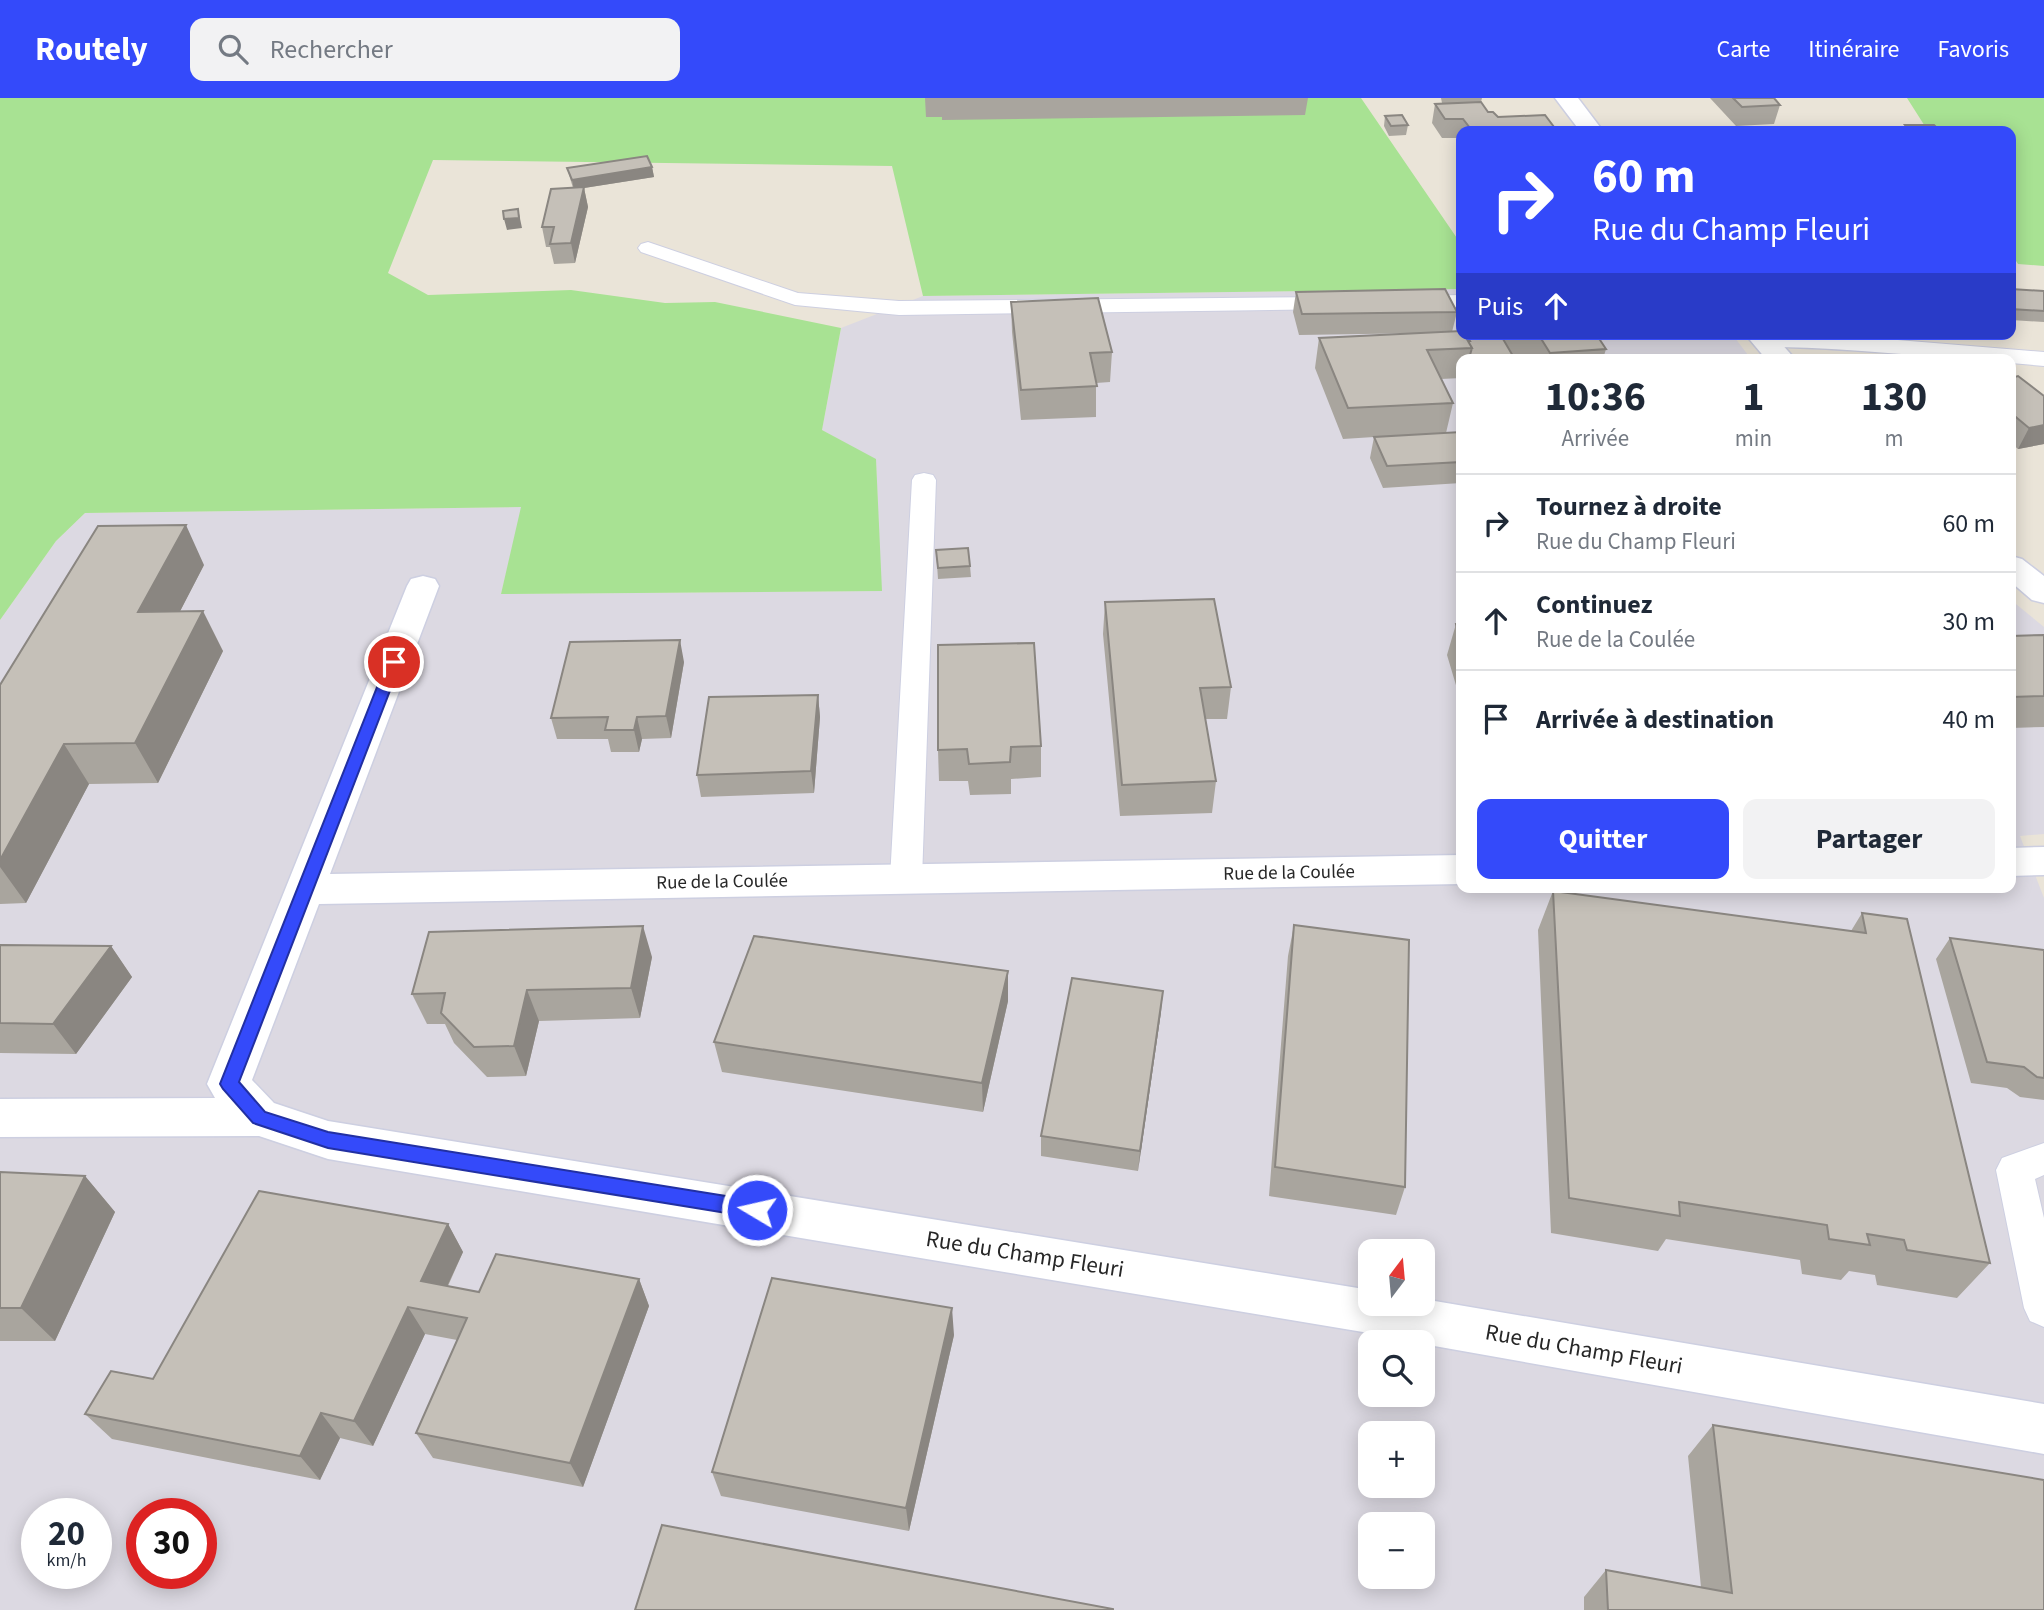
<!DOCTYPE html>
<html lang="fr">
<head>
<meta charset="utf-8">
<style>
  body { margin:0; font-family:"Source Sans 3",sans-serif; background:#f2f2f3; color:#1f2937; height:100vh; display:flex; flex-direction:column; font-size:26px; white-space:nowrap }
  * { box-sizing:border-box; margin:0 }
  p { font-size:23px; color:#747a83 }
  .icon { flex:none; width:38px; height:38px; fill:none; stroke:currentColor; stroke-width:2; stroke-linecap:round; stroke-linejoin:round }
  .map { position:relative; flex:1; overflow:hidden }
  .panel { position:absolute; left:1456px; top:256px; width:560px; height:539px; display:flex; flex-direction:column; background:#fff; border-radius:14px; box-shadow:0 4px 18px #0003 }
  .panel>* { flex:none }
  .top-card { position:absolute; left:1456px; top:28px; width:560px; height:214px; border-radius:14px; box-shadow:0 4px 18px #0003; background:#344afa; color:#fff; overflow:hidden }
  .needle { width:46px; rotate:16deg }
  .fabs { position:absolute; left:1358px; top:1141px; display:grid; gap:14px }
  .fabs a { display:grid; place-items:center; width:77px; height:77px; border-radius:14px; background:#fff; box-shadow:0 4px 18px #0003; font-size:35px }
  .speed { position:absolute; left:21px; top:1400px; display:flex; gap:14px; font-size:35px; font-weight:700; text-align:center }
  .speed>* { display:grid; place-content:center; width:91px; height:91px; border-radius:50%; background:#fff; box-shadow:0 4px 18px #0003; line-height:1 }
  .speed small { font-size:18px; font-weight:400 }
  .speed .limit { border:10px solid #d22; background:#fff; color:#111 }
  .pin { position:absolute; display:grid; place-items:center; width:60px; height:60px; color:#fff; margin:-30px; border:4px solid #fff; border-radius:50%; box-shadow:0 2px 7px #0007 }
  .me { position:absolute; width:77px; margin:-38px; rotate:279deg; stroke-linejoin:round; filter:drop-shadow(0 0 5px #0008) }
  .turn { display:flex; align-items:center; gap:24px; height:147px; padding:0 21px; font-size:32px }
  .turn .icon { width:91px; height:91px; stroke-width:2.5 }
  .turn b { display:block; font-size:49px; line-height:60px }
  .then { display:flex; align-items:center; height:66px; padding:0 21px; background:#0003; gap:14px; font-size:26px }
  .eta { display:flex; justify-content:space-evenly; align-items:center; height:119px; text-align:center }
  .eta b { font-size:42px; font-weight:700; line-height:49px }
  .primary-button { display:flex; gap:14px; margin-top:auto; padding:14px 21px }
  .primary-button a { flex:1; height:80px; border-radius:14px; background:#344afa; color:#fff; font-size:28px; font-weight:700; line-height:80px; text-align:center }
  .primary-button a+a { background:#f2f2f3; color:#1f2937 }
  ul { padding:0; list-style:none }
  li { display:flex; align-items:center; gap:21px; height:98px; padding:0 21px; border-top:2px solid #e0e1e3 }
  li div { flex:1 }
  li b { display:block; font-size:26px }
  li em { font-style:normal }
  header { display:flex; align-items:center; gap:42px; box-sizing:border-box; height:98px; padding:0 35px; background:#344afa; color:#fff }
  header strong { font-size:33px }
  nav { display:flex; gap:38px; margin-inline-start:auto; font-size:24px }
  .search { width:490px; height:63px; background:#f2f2f3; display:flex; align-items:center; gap:18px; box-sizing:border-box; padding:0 24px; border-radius:14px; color:#747a83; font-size:26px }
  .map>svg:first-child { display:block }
</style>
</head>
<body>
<header>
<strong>Routely</strong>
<div class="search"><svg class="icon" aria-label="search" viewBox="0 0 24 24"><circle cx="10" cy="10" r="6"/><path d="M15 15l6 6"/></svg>Rechercher</div>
<nav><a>Carte</a><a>Itinéraire</a><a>Favoris</a></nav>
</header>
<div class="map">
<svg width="2044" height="1512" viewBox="0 0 2044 1512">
  <rect width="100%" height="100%" fill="#eae4d8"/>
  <!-- industrial -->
  <path fill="#dcd9e2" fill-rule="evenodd" d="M1461 191V236H1732L1751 261H1461V789H2011V502L2044 529V736L2020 738 2044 800V1512H0V522L56 443 85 415 522 409 501 496 881 493 876 362 822 332 841 230 923 198ZM1370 1153H1423V1206H1370ZM1370 1244H1423V1297H1370ZM1370 1335H1423V1388H1370ZM37 1416H96V1475H37ZM142 1416H201V1475H142ZM1370 1426H1423V1479H1370Z"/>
  <!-- green -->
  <path fill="#a8e293" d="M0 0H1361L1461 146V191L923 198 892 68 433 62 388 175 428 197 571 192 665 205 715 204 841 230 822 332 876 361 882 493 501 496 521 409 85 415 56 443 0 522Z
    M1907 0H2044V168L2018 166 2011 155V33H1928Z"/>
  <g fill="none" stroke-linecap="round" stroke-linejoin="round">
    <!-- service casing -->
    <g stroke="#cdcfe1" stroke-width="2">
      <path id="service" d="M648 144 798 195 899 203 1337 199 1345 200 1348 205 1345 210 1337 211 899 217 795 207 641 154 638 150 641 146Z
        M1461 197V209L1410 210 1402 209 1399 204 1402 199 1410 198Z
        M1825 236 2044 254V268L2011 265V261C1928 261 1847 249 1764 249L1756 247 1753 242 1760 236Z
        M924 375 933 377 936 382 922 781 917 790 906 793 895 790 890 781 912 382 915 377Z
        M2044 1045V1077L2035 1081 2044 1120V1229L2030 1223 2024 1210 1996 1072 2002 1060Z"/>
    </g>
    <!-- minor casing -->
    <g stroke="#cdcfe1" stroke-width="3">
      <path id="minor" d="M423 478 435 481 439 488 330 776 1461 757V786L319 806 252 982 274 1005 328 1023 1370 1192V1206H1423V1201L2044 1306V1356L1423 1246V1244L328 1061 259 1038 0 1039V1001L215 1000 207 986 407 488 411 481Z
        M2044 749V777L2011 778V750Z"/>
    </g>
    <!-- tertiary casing -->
    <g stroke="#cdcfe1" stroke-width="3">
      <path id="tertiary" d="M1555 0H1578L1603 33H1580Z
        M1745 236H1773L1795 261H1766Z
        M2011 458 2022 461 2044 478V505L2032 502 2011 484Z"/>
    </g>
    <!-- service -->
    <use href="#service" fill="#fff" fill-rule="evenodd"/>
    <!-- minor -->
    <use href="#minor" fill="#fff" fill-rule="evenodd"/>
    <!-- tertiary -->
    <use href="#tertiary" fill="#fff" fill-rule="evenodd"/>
  </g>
  <!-- wall -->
  <path fill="#a9a59e" d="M925 0H1308L1305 17 942 22V19H926Z
    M1441 0H1482L1481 4 1488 14 1498 19 1557 33H1461V42L1459 40H1442L1432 25 1435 6 1442 5Z
    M1710 0H1774L1780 7 1774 26 1736 28Z
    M1385 18 1408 27 1406 37 1389 38 1384 28Z
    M1905 27 1940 33H1902Z
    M652 69 654 79 584 90 588 109 575 165 554 166 550 149H546L542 129 573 90 567 70Z
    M2011 191 2044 193V224L2011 222Z
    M1296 194 1457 214 1452 234 1460 233 1461 227V236H1596L1606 251 1603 261H1536L1535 259 1513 261H1461V280L1441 281 1453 305 1446 335 1461 334V385L1383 390 1370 360 1374 339 1343 341 1315 270 1319 240 1428 235 1299 237 1293 214Z
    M1011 204 1112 254 1110 284 1096 285V319L1021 322 1012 234Z
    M2011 280 2044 346 2018 351 2011 345Z
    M936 452 970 468 971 479 938 481Z
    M204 467 180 513 223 553 158 685 89 686 26 805 0 806V587Z
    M1105 504 1231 589 1227 621H1205L1216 683 1212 715 1120 718 1103 536Z
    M1461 525V604L1447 557 1456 526Z
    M2044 537V629L2011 630V538Z
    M684 564 671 640 642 641 639 654H611L608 641H557L551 620Z
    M818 597 820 619 814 695 701 699 697 677Z
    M1041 648V679L1011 681V696L970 697 968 683H939L938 652Z
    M1553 793 1851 833 1862 815 1990 1165 1957 1200 1877 1187 1875 1177 1849 1173 1841 1182 1802 1176 1800 1162 1666 1141 1658 1153 1551 1135 1538 832Z
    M1294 827 1405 1089 1396 1117 1269 1098 1288 858Z
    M1950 840 2044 852V1002L2020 999 2007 990 1971 985 1936 861Z
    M0 847 111 848 132 879 76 956 0 955Z
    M652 859 640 920 539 923 526 978 487 979 454 945 445 926H427L412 896Z
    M1008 873V903L983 1014 722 974 714 944Z
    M1161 914 1138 1073 1041 1058V1038Z
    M0 1074 85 1078 115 1114 55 1243H0Z
    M448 1126 463 1154 448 1188 479 1194 639 1181 649 1208 583 1389 433 1360 416 1335 457 1242 425 1236 373 1348 340 1340 320 1382 112 1341 85 1316Z
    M954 1237 909 1433 721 1398 712 1374Z
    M1713 1327 2044 1512H1584V1499L1606 1472 1701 1489 1688 1358Z"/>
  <!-- shaded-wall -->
  <path fill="#8a8681" d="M652 69 654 79 584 90 588 109 575 165 571 145 574 92 572 82Z
    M518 111 522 130 507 132 504 121Z
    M2044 327V346L2018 351 2029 330Z
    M186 427 204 467 159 554 138 514Z
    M203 513 223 553 158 685 135 645Z
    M680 542 684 564 671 640 666 618Z
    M818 597 820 619 814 695 811 673Z
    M637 619 642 641 639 654 634 632Z
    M64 646 89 686 26 805 0 769V762Z
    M643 828 652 859 640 920 631 890Z
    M111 848 132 879 76 956 53 926Z
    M1008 873V903L983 1014 982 985Z
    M527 892 539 923 526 978 514 948Z
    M1163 893 1161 914 1138 1073 1140 1053Z
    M85 1078 115 1114 55 1243 21 1210Z
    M448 1126 463 1154 437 1210 421 1183Z
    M639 1181 649 1208 583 1389 570 1365Z
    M408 1209 425 1236 373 1348 354 1323Z
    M952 1210 954 1237 909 1433 906 1410Z
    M321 1315 340 1340 320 1382 300 1358Z"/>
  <!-- building -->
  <path fill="#c5c0b8" stroke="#8a8681" stroke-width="2" d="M1733 0H1774L1780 7 1742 9Z
    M1481 4 1488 14H1493L1498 19 1545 17 1557 33H1513L1510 30H1470L1463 21H1445L1435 6Z
    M1402 17 1408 27 1391 28 1385 18Z
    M1905 27H1934L1940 33H1910Z
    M647 58 652 69 572 82 567 70Z
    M584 89 571 145 550 146 554 129H542L551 91Z
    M518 111 519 120 504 121 503 113Z
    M1445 191 1457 214 1302 216 1296 194Z
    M2011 191 2044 193V213L2011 211Z
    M1098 200 1112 254 1090 255 1097 288 1021 292 1011 204Z
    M1461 233V236H1464L1472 250 1427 252 1453 305 1348 310 1319 240Z
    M1466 236H1596L1606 251 1550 255 1540 239 1503 241 1513 258 1472 260 1470 257 1472 250 1468 243H1470Z
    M2018 278 2044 298V327L2029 330 2011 315V280Z
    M1461 334V364L1387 368 1374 339Z
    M186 427 138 514 203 513 135 645 64 646 0 762V587L98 428Z
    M968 450 970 468 938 470 936 452Z
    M1214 501 1231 589 1200 590 1216 683 1122 687 1105 504Z
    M1461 525V544L1456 526Z
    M2044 537V598L2011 599V538Z
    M680 542 666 618 637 619 634 632H605L608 619 551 620 570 544Z
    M1034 545 1041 648 1011 649 1010 664 969 666 967 651 938 652V547Z
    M818 597 811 673 697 677 709 599Z
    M1553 793 1866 835 1862 815 1907 821 1990 1165 1907 1152 1904 1142 1867 1136 1870 1147 1829 1141 1827 1127 1679 1104 1680 1118 1569 1100Z
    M1294 827 1409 842 1405 1089 1275 1069Z
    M643 828 631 890 527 892 514 948 474 949 441 915 445 895 412 896 429 834Z
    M754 838 1008 873 982 985 714 944Z
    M1950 840 2044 852V980L2037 979 2024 969 1987 964Z
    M0 847 111 848 53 926 0 925Z
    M1072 880 1163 893 1140 1053 1041 1038Z
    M0 1074 85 1078 21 1210H0Z
    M259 1093 448 1126 421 1183 479 1194 496 1156 639 1181 570 1365 416 1335 467 1220 408 1209 354 1323 321 1315 300 1358 85 1316 111 1273 153 1281Z
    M772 1180 952 1210 906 1410 712 1374Z
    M1713 1327 2044 1382V1512H1608L1606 1472 1732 1495Z
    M662 1427 1113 1511V1512H635Z"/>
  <!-- route -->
  <path fill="#344afa" stroke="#2230a2" stroke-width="2" d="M394 559 401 564 239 984 265 1014 328 1034 757 1103 764 1106 767 1112 764 1118 757 1120 328 1050 253 1025 223 991 220 986 387 564Z"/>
  <g text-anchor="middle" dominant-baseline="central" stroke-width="6" stroke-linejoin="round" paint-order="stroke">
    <!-- street labels -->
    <g font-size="19" fill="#272727" stroke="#fff">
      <text transform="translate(1289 775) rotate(-1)">Rue de la Coulée</text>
      <text transform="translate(722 784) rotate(-1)">Rue de la Coulée</text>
    </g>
    <!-- near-street labels -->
    <g font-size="23" fill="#272727" stroke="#fff">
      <text transform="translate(1025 1156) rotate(9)">Rue du Champ Fleuri</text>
      <text transform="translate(1584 1251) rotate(10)">Rue du Champ Fleuri</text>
    </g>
  </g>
</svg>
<div class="fabs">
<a><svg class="needle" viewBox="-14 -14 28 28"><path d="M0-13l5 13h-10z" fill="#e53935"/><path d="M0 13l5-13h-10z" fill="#747a83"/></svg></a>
<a><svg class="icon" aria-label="search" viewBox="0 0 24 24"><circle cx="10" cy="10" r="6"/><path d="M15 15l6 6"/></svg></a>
<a>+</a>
<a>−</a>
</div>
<div class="speed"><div>20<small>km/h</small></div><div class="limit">30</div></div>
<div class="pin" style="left:394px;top:564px;background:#d93025"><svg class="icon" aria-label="arrive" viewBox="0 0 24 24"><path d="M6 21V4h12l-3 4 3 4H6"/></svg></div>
<svg class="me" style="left:757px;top:1112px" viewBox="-20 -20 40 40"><circle r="17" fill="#344afa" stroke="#fff" stroke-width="3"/><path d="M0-11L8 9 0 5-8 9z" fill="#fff"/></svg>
<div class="top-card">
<div class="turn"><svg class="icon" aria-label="right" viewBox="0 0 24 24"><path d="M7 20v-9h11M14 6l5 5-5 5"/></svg><div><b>60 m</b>Rue du Champ Fleuri</div></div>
<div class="then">Puis<svg class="icon" aria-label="ahead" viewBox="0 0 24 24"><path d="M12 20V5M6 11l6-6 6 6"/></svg></div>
</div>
<section class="panel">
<div class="eta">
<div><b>10:36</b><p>Arrivée</p></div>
<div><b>1</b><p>min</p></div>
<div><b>130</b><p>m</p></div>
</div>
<ul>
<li><svg class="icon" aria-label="right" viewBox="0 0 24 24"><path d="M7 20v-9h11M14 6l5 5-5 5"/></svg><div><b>Tournez à droite</b><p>Rue du Champ Fleuri</p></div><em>60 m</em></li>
<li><svg class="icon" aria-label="ahead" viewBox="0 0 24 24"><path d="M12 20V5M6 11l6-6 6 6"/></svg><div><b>Continuez</b><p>Rue de la Coulée</p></div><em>30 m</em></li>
<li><svg class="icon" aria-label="arrive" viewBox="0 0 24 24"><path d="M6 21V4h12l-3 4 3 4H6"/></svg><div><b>Arrivée à destination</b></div><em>40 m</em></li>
</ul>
<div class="primary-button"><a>Quitter</a><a>Partager</a></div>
</section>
</div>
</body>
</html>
